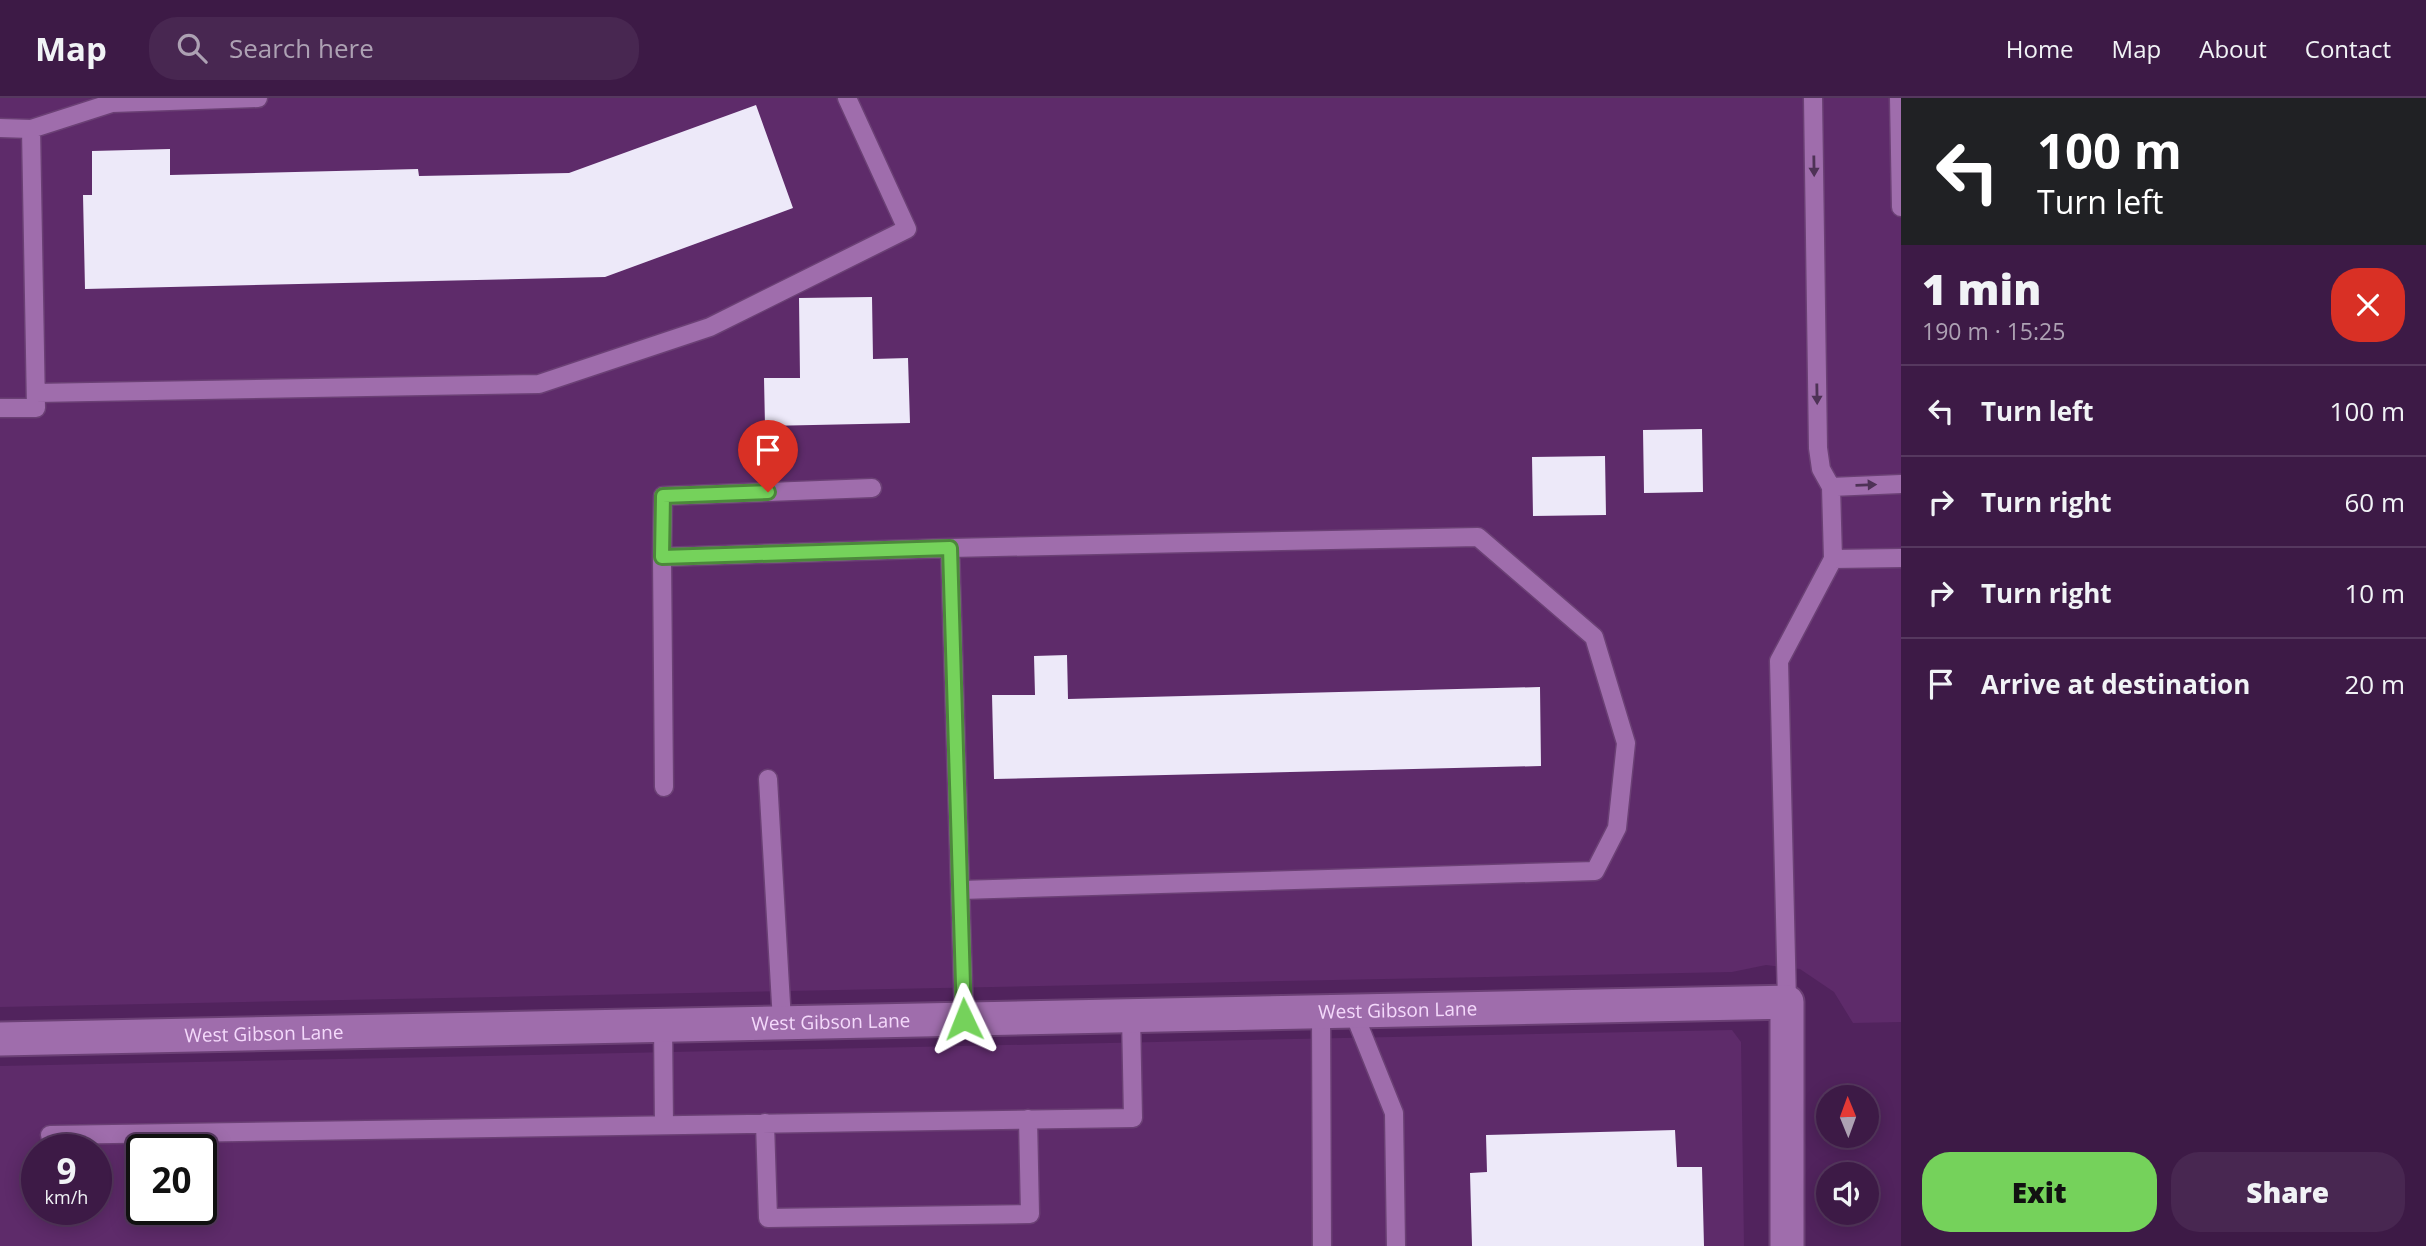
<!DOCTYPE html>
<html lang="en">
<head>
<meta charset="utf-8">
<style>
  body { margin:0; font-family:"Open Sans",sans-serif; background:#482751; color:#f1f3f6; height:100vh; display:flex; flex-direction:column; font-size:26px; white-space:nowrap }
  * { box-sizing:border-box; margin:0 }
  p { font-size:23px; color:#ada1b3 }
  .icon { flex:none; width:38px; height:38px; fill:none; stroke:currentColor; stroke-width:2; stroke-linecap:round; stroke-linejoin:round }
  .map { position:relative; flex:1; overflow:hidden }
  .side { display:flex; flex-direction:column; background:#3d1a46; width:525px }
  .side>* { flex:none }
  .guide { background:#202124; color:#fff; overflow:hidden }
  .needle { width:46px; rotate:359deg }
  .fabs { position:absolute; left:1816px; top:987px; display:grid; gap:14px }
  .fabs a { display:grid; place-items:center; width:63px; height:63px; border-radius:50%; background:#3d1a46; box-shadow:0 4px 18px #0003,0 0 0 2px #56385f; font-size:35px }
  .speed { position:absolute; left:21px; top:1036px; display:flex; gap:14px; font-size:35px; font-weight:700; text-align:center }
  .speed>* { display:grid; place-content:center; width:91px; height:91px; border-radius:50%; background:#3d1a46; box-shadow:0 4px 18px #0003,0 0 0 2px #56385f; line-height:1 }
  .speed small { font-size:18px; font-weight:400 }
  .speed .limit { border:4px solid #111; border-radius:10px; background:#fff; color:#111 }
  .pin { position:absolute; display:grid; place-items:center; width:60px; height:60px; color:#fff; margin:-72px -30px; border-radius:50% 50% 50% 0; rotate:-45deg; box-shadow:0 0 7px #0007 }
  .pin .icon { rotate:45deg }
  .me { position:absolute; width:77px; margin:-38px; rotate:358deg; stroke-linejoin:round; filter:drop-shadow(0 0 5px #0008) }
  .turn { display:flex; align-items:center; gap:24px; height:147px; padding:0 21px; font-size:32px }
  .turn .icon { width:91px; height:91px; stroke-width:2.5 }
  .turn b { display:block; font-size:49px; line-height:60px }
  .round { display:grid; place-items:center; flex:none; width:74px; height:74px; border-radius:28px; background:#482751 }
  .overview { display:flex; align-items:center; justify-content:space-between; height:119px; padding:0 21px }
  h1 { font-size:42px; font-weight:800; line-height:52px }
  .action { display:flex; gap:14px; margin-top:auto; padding:14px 21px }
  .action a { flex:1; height:80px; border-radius:28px; background:#75d25b; color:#111; font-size:28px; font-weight:800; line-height:80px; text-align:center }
  .action a+a { background:#482751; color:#f1f3f6 }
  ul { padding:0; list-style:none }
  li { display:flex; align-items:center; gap:21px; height:91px; padding:0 21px; border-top:2px solid #56385f }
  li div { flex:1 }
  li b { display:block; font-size:26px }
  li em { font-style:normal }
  header { display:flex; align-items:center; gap:42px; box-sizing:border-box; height:98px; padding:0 35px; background:#3d1a46; border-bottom:2px solid #56385f }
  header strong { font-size:33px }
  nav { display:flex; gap:38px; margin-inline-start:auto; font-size:24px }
  .search { width:490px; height:63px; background:#482751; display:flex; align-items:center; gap:18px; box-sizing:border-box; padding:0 24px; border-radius:28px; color:#ada1b3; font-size:26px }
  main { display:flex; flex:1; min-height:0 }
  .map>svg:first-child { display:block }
</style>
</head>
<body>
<header>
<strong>Map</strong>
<div class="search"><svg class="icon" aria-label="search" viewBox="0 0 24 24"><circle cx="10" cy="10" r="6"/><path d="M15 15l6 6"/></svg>Search here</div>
<nav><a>Home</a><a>Map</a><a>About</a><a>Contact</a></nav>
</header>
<main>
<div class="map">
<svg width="1901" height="1148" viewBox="0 0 1901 1148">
  <rect width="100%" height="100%" fill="#51235d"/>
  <!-- built -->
  <path fill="#5e2b6a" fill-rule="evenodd" d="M0 0H1901V924L1853 925 1834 894 1800 871 1766 867 1732 874 0 909Z
    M1732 932 1741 944 1744 1148H0V968ZM37 1052H96V1111H37ZM142 1052H201V1111H142Z"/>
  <!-- building -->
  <path fill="#ede9f9" d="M756 7 793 110 605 179 85 191 83 97H92V53L170 51V77L418 71 419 78 569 75Z
    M872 199 873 261 908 260 910 325 765 328 764 280H800L799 200Z
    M1702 331 1703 394 1644 395 1643 332Z
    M1605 358 1606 417 1533 418 1532 359Z
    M1067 557 1068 601 1540 589 1541 668 994 681 992 597H1035L1034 558Z
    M1675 1032 1677 1069H1702L1704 1148H1472L1470 1075 1487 1074 1486 1037Z"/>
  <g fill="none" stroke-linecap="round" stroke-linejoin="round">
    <!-- service casing -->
    <g stroke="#6b4075" stroke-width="21">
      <path id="service" d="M1813 0 1818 350 1821 371 1831 389 1833 461
        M1899 0 1901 109
        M0 30 31 31 36 310H0
        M31 31 112 5 258 0
        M36 295 539 286 710 229 907 131 847 0
        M1831 389 1901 386
        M872 390 663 398 662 459 950 450
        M662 459 664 689
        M768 681 782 923
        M961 792 1595 773 1617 730 1626 645 1594 539 1478 439 950 450 964 921
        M1787 904 1779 563 1833 461 1901 460
        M1353 913 1394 1015 1396 1148
        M1321 914 1322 1148
        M663 927 664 1027
        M765 1025 768 1120 1030 1116 1028 1021
        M50 1037 1133 1020 1131 917"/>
    </g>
    <!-- minor casing -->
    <g stroke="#6b4075" stroke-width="37">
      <g id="minor">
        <path id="s1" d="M0 941 1787 904V1148"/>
      </g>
    </g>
    <!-- service -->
    <use href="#service" stroke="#9f6dac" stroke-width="18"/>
    <!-- minor -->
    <use href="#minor" stroke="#9f6dac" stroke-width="33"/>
  </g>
  <!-- one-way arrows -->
  <defs><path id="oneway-solid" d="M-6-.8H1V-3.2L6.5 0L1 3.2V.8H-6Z" transform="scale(1.75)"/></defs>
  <g fill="#4e3256">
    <use href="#oneway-solid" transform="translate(1814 68) rotate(89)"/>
    <use href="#oneway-solid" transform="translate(1817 296) rotate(89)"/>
    <use href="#oneway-solid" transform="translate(1866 387) rotate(-2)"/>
  </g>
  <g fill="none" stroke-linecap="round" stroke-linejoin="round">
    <!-- route casing -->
    <g stroke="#4c883b" stroke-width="18">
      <path id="route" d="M768 394 663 398 662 459 950 450 964 921"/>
    </g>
    <!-- route -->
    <use href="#route" stroke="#75d25b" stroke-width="12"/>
  </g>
  <g text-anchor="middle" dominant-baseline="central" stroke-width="7" stroke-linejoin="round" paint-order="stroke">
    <!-- street labels -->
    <g font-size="19" fill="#f4d9fb" stroke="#2c1831">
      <text stroke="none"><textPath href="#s1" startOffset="1398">West Gibson Lane</textPath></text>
      <text stroke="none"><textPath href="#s1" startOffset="831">West Gibson Lane</textPath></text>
      <text stroke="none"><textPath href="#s1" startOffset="264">West Gibson Lane</textPath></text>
    </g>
  </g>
</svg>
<div class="fabs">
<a><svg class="needle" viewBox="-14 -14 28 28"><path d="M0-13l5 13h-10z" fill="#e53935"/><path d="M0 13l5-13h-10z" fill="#ada1b3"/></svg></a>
<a><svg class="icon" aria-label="sound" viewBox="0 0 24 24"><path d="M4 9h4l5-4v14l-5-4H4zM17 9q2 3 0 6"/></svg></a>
</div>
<div class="speed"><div>9<small>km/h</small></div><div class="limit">20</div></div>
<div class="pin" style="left:768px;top:394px;background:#d93025"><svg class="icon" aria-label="arrive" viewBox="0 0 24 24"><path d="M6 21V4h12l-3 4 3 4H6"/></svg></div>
<svg class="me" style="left:964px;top:921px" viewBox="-20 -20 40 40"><path d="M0-17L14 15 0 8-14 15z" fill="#75d25b" stroke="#fff" stroke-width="4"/></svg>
</div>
<section class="side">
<div class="guide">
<div class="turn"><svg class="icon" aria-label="left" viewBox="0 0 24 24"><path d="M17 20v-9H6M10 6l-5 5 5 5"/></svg><div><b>100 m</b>Turn left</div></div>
</div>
<div class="overview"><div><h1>1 min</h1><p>190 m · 15:25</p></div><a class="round" style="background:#d93025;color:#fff"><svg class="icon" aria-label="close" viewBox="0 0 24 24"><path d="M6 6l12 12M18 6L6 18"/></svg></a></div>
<ul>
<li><svg class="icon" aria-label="left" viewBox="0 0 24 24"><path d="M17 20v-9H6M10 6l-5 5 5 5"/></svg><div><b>Turn left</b></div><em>100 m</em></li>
<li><svg class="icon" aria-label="right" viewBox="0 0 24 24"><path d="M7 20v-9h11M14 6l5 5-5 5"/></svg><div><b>Turn right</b></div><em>60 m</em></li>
<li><svg class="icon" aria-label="right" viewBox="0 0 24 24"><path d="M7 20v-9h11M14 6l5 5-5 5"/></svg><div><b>Turn right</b></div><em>10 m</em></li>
<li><svg class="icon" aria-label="arrive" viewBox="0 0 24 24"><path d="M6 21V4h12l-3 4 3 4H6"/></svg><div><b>Arrive at destination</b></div><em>20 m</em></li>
</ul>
<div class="action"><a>Exit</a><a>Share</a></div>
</section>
</main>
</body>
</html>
